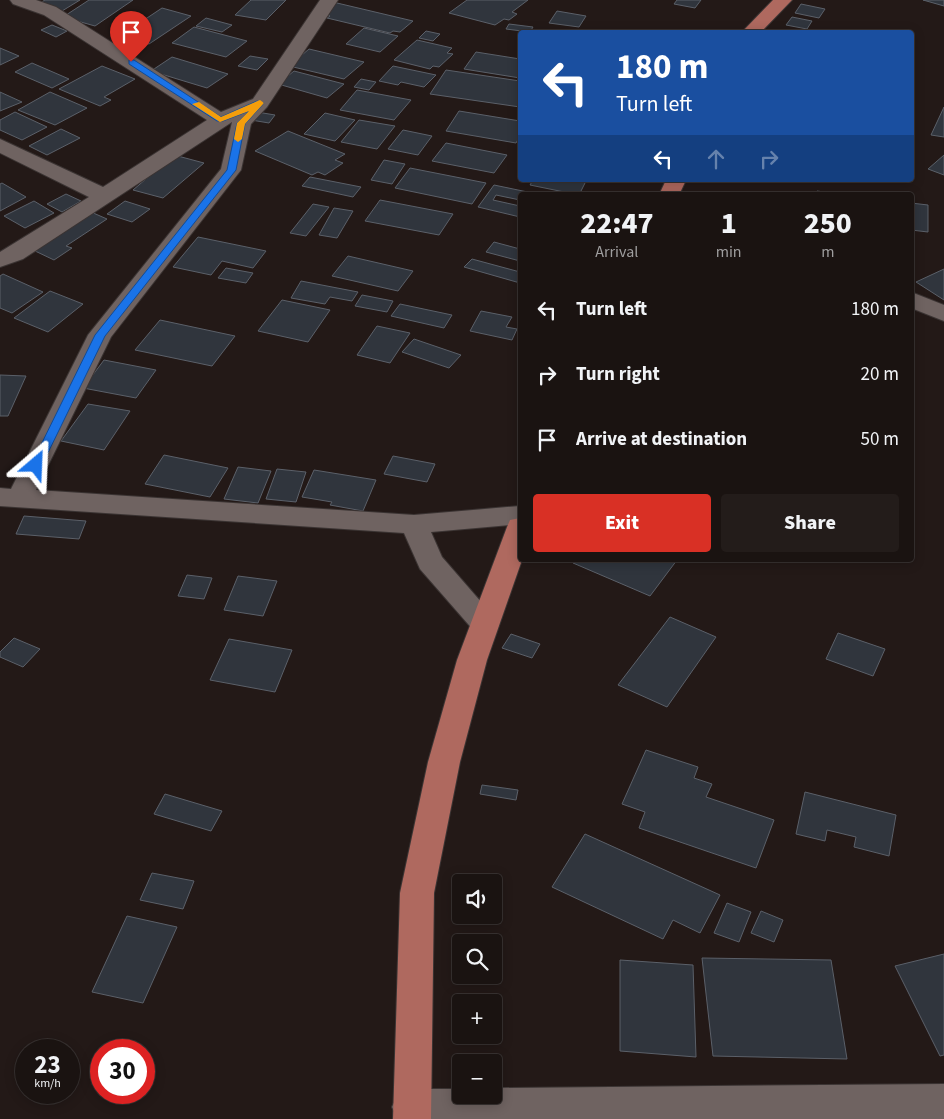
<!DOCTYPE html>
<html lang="en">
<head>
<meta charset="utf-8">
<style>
  body { margin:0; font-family:"Source Sans 3",sans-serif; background:#231c1a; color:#f1f3f6; height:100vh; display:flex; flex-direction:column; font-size:19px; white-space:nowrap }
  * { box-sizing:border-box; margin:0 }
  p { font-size:16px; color:#9f9e9f }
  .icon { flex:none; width:28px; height:28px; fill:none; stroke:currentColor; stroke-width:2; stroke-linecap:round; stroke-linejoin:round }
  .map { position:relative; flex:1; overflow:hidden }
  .details { position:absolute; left:518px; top:192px; width:396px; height:370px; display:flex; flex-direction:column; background:#1a1311; border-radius:5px; box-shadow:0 2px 12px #0003,0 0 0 1px #383231 }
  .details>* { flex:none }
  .guide { position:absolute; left:518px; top:30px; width:396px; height:152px; border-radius:5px; box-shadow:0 2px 12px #0003,0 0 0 1px #383231; background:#1a4fa0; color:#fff; overflow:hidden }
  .tools { position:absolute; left:452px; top:874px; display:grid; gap:10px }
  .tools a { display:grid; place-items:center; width:50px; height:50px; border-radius:5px; background:#1a1311; box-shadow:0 2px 12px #0003,0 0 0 1px #383231; font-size:25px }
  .speed { position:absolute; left:15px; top:1039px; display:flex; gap:10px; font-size:25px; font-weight:700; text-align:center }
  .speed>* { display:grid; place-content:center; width:65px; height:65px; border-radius:50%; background:#1a1311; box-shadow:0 2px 12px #0003,0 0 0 1px #383231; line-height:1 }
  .speed small { font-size:12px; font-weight:400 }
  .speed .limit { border:8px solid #d22; background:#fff; color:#111 }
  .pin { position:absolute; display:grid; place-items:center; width:42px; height:42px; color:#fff; margin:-51px -21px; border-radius:50% 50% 50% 0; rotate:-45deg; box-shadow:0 0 5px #0007 }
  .pin .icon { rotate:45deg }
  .me { position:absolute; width:55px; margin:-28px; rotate:26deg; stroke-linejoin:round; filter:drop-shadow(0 0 4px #0008) }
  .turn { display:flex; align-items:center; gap:18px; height:105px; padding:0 15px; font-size:22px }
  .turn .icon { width:65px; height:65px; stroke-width:2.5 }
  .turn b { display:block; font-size:35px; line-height:42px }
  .lanes { display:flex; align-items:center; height:48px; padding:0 15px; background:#0003; justify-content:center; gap:25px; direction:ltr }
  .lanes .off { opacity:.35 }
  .eta { display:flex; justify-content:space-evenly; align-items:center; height:85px; text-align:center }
  .eta b { font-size:30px; font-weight:800; line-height:35px }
  .button { display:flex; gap:10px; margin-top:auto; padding:10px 15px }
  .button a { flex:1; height:58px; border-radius:5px; background:#d93025; color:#fff; font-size:20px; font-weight:800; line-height:58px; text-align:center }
  .button a+a { background:#231c1a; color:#f1f3f6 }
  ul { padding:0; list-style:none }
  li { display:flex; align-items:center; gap:15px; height:65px; padding:0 15px }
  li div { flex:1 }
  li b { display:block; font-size:19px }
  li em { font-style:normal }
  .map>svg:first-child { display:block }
</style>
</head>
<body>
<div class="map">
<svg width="944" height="1119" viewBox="0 0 944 1119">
  <rect width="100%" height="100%" fill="#231917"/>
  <!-- building -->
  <path fill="#30353d" stroke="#5b6069" d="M45 0H80L62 11 38 4Z
    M89 0H133L95 26 63 17Z
    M251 0H286L266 20 235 15Z
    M467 0H528L512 12 517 14 509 20 504 19 495 25 449 13Z
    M677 0H701L695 8 674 4Z
    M923 0H944V6Z
    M337 3 413 21 400 32 393 31 390 33 327 18 330 16 323 14Z
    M801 4 825 9 819 18 795 13Z
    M162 8 191 16 149 44 120 36Z
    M557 11 586 16 579 27 549 23Z
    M792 17 812 21 807 29 786 25Z
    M206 18 232 25 222 32 196 26Z
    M509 24 533 27 530 32 506 29Z
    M52 25 67 31 56 37 41 30Z
    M194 27 247 41 226 57 172 43Z
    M364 28 398 36 380 52 346 44Z
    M426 31 440 34 433 41 419 38Z
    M417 40 452 48 447 53 453 54 439 67 433 66 430 69 394 60Z
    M0 48 19 56 0 65Z
    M309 49 364 62 344 79 289 66Z
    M476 52 520 59V78L464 69Z
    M250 56 268 59 257 70 238 66Z
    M172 57 228 74 207 88 151 71Z
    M32 63 69 79 52 88 15 72Z
    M102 66 135 79 104 97 111 100 100 106 59 89Z
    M393 66 436 75 424 87 401 82 398 85 379 81Z
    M446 70 520 81V107L430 94Z
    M294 71 344 84 327 98 278 84Z
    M361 79 376 82 369 90 354 87Z
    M357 90 411 100 394 120 340 110Z
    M0 92 22 102 0 111Z
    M50 92 87 108 55 125 18 110Z
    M944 107V137L931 135Z
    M459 111 520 121V136L516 143 446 131Z
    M15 112 47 127 22 140 0 130V120Z
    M257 112 275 115 269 123 251 120Z
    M325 113 355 120 335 141 304 134Z
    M359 120 395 126 377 149 341 142Z
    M61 129 80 138 47 155 29 146Z
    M403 130 432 136 418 155 388 149Z
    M288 131 345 154 335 160 343 163 325 175 318 172 312 175 255 151Z
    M446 143 507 155 494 173 432 161Z
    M174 155 204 163 163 198 133 190Z
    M944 155V175L928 169Z
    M384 160 405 164 392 184 371 180Z
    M410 168 486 183 472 204 395 188Z
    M310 177 361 187 353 197 302 186Z
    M533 180H580L586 181 579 195 530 185Z
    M2 183 26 197 0 211V184Z
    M494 185 542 195H520V200L496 195 493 200 520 206V217L478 207Z
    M817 191 844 195H816Z
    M66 194 81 201 62 212 47 204Z
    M380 200 453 214 439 235 365 221Z
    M34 201 54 213 25 228 4 216Z
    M125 201 150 209 132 222 107 214Z
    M911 203 928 205V232L911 230Z
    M313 204 329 207 306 236 290 233Z
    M334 208 353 211 337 238 319 235Z
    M91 212 107 219 66 246 72 248 54 260 33 250Z
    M198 237 266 251 253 268 222 261 211 275 173 267Z
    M494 242 520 249V261L486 252Z
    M348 256 413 271 398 291 332 276Z
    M472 259 520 272V283L464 267Z
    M226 268 253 273 246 283 218 278Z
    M944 269V300L916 282Z
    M3 274 43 292 12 313 0 308V276Z
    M301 281 358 292 352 301 330 297 325 304 291 298Z
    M50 291 83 304 48 332 14 318Z
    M362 295 393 301 387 312 355 306Z
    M282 300 330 310 308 342 258 331Z
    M400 304 452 315 444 328 391 316Z
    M481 311 512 317 506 327 517 329 512 340 470 331Z
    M160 320 235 336 212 366 135 350Z
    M377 326 410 333 390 363 357 355Z
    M414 339 461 355 449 368 402 352Z
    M104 360 156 370 136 398 83 388Z
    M0 375 26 376 8 416H0Z
    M88 404 130 411 104 450 61 441Z
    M164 455 228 468 210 497 145 484Z
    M393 456 435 464 427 482 384 474Z
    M238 467 271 471 258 503 224 499Z
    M277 469 306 472 296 502 266 499Z
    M314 470 376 480 363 511 330 505 332 502 302 497Z
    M24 516 86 521 79 539 16 534Z
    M575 560H677L650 596 573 563Z
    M187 575 212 578 204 599 178 596Z
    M238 576 277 581 263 616 224 610Z
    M670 617 716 637 667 707 618 685Z
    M838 633 885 649 873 676 826 659Z
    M511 634 540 644 532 658 502 648Z
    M14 638 40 649 23 667 0 657V652Z
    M229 639 292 650 275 692 210 680Z
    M646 750 698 767 694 778 712 784 706 797 774 820 756 868 639 828 645 812 622 804Z
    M482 785 518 790 516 800 480 794Z
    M805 792 896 815 889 856 854 847 856 837 827 830 825 841 796 834Z
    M165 794 222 811 211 831 154 814Z
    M585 834 720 895 700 933 673 920 663 939 552 887Z
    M152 873 194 881 183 909 140 900Z
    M727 903 751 912 739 942 714 933Z
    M761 911 783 920 774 942 751 933Z
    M127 916 177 927 143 1003 92 992Z
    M944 954V1055L940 1056 895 966Z
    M702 958 831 960 847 1059 713 1056Z
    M620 960 693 965 696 1057 620 1051Z"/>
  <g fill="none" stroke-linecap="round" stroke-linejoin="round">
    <!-- minor casing -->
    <g stroke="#3b3433" stroke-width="2">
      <path id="minor" d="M10 0H36L56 7 221 112 253 99 320 0H338L267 107 251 124 241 170 111 337 36 490 414 515 520 506V524L431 532 442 557 495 618 499 625 495 632 485 636 475 632 420 569 404 533 0 506V488L11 489 88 335 221 169 232 122 23 259 0 267V252L89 197 0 153V139L103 187 207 120 44 15 13 4Z
        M911 292 944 305V321L911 308Z
        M944 1084V1119H398L392 1107 398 1094 411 1089H461V1095H494V1088Z"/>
    </g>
    <!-- primary casing -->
    <g stroke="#3b3433" stroke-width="2">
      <path id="primary" d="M773 0H792L761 32H742Z
        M666 180H686L679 195H659Z
        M520 518V560H522L487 660 460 762 434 893 431 1119H393L400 893 428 762 457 660 507 527 510 520Z"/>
    </g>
    <!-- minor -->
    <use href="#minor" fill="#6f6361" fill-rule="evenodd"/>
    <!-- primary -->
    <use href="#primary" fill="#af695f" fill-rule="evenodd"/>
  </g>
  <!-- route -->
  <path fill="#1a73e8" stroke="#114b97" d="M129 60H134L221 117 257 101 264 103 245 124 236 170 105 336 42 465 36 468 31 465 95 335 227 170 237 123 249 111 223 121H217L129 64Z"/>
  <!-- slow -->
  <path fill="#f59e0b" d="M260 100 264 103 245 124 242 139 238 142 234 139 237 123 249 111 220 122 192 104 199 102 221 117Z"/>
</svg>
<div class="tools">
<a><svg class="icon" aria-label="sound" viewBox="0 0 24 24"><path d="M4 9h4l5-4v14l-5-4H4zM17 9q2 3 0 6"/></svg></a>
<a><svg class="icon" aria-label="search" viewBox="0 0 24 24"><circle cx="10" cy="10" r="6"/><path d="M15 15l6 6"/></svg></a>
<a>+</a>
<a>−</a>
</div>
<div class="speed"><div>23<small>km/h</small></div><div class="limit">30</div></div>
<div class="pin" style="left:131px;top:62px;background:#d93025"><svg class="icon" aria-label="arrive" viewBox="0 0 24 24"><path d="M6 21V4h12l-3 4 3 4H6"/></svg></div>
<svg class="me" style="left:36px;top:465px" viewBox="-20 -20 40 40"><path d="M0-17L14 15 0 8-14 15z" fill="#1a73e8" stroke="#fff" stroke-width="4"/></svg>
<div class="guide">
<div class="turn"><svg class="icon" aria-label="left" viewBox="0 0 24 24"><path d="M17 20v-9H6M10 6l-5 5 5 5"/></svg><div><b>180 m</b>Turn left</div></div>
<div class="lanes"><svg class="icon" aria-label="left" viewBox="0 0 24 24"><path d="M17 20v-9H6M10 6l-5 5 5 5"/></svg><svg class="icon off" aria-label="ahead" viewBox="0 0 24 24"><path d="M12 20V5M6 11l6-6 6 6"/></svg><svg class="icon off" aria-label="right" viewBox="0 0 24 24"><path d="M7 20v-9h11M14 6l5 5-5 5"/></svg></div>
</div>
<section class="details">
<div class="eta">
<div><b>22:47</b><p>Arrival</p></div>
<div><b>1</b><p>min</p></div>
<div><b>250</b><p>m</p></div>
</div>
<ul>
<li><svg class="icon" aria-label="left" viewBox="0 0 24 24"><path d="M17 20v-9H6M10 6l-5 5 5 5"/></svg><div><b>Turn left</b></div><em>180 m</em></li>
<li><svg class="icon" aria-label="right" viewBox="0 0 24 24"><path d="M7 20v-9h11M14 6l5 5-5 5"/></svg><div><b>Turn right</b></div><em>20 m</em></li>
<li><svg class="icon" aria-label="arrive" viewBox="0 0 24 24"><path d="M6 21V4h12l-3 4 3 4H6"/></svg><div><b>Arrive at destination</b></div><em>50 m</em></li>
</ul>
<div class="button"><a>Exit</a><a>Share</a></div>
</section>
</div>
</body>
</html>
